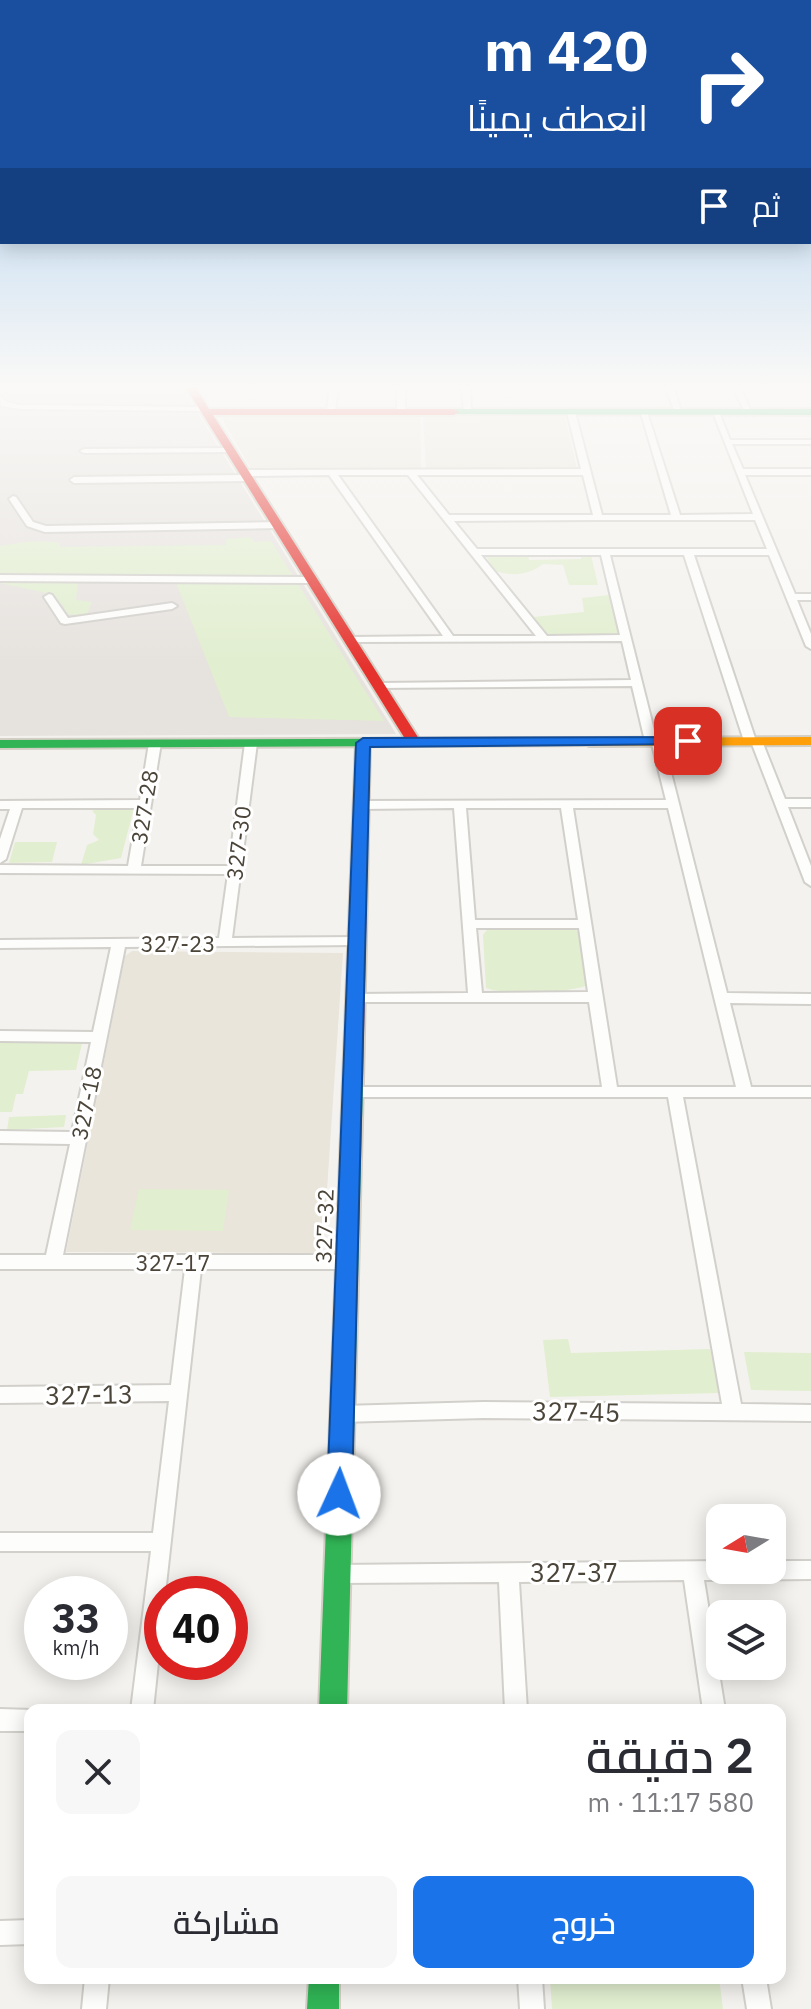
<!DOCTYPE html>
<html lang="ar">
<head>
<meta charset="utf-8">
<style>
  body { margin:0; font-family:"IBM Plex Sans",Cairo,sans-serif; background:#f7f7f7; color:#2b2b33; direction:rtl; height:100vh; display:flex; flex-direction:column; font-size:30px; white-space:nowrap }
  * { box-sizing:border-box; margin:0 }
  p { font-size:26px; color:#7c7c81 }
  .icon { flex:none; width:44px; height:44px; fill:none; stroke:currentColor; stroke-width:2; stroke-linecap:round; stroke-linejoin:round }
  .map { position:relative; flex:1; overflow:hidden; direction:ltr }
  .drawer { position:absolute; left:24px; top:1704px; width:762px; height:280px; display:flex; flex-direction:column; background:#fff; border-radius:16px; box-shadow:0 4px 20px #0003; direction:rtl }
  .drawer>* { flex:none }
  .guide { position:absolute; left:0px; top:0px; width:812px; height:244px; box-shadow:0 4px 20px #0003; direction:rtl; background:#1a4fa0; color:#fff; overflow:hidden }
  .needle { width:52px; rotate:259deg }
  .buttons { position:absolute; left:706px; top:1504px; display:grid; gap:16px }
  .buttons a { display:grid; place-items:center; width:80px; height:80px; border-radius:16px; background:#fff; box-shadow:0 4px 20px #0003; font-size:40px }
  .speed { position:absolute; left:24px; top:1576px; display:flex; gap:16px; font-size:40px; font-weight:700; text-align:center }
  .speed>* { display:grid; place-content:center; width:104px; height:104px; border-radius:50%; background:#fff; box-shadow:0 4px 20px #0003; line-height:1 }
  .speed small { font-size:20px; font-weight:400 }
  .speed .limit { border:12px solid #d22; background:#fff; color:#111 }
  .pin { position:absolute; display:grid; place-items:center; width:68px; height:68px; color:#fff; margin:-34px; border-radius:16px; box-shadow:0 4px 12px #0006 }
  .me { position:absolute; width:88px; margin:-44px; rotate:2deg; stroke-linejoin:round; filter:drop-shadow(0 0 6px #0008) }
  .turn { display:flex; align-items:center; gap:28px; height:168px; padding:0 32px; font-size:36px }
  .turn .icon { width:104px; height:104px; stroke-width:2.5 }
  .turn b { display:block; font-size:56px; line-height:68px }
  .then { display:flex; align-items:center; height:76px; padding:0 32px; background:#0003; gap:16px; font-size:30px }
  .round { display:grid; place-items:center; flex:none; width:84px; height:84px; border-radius:16px; background:#f7f7f7 }
  .headline { display:flex; align-items:center; justify-content:space-between; height:136px; padding:0 32px }
  h1 { font-size:48px; font-weight:600; line-height:60px }
  .button { display:flex; gap:16px; margin-top:auto; padding:16px 32px }
  .button a { flex:1; height:92px; border-radius:16px; background:#1a73e8; color:#fff; font-size:32px; font-weight:600; line-height:92px; text-align:center }
  .button a+a { background:#f7f7f7; color:#2b2b33 }
  .map>svg:first-child { display:block }
</style>
</head>
<body>
<div class="map">
<svg width="811" height="2009" viewBox="0 0 811 2009">
  <rect width="100%" height="100%" fill="#f4f2ee"/>
  <!-- industrial -->
  <path fill="#e6e2de" d="M0 386H181L396 734 0 736Z"/>
  <!-- education -->
  <path fill="#eae5da" d="M220 415H420L421 469H251Z
    M423 416 565 417 577 468H426Z
    M132 951 343 953 323 1249 316 1253 66 1252 125 956Z"/>
  <!-- green -->
  <path fill="#e1eecf" d="M251 537 254 542 271 541 384 721 229 717 175 580 78 581 76 600 92 602 86 616 66 614 63 605 58 604 51 594 0 583V546C21 542 39 540 60 543V547L226 545V539Z
    M528 555 529 560 581 559V555H591L598 585H569L563 565 543 564C528 576 512 576 495 571L486 556Z
    M609 595 620 635H546L533 617 584 612 582 598Z
    M102 807 134 808 121 858 81 865 87 845 99 840 93 834 96 815 92 811Z
    M15 842H57L52 862 9 863Z
    M489 927 496 930 574 929 579 932 587 985C573 993 502 995 486 988L483 935Z
    M0 1043H82L76 1070 29 1071 23 1094H16L12 1112H0Z
    M66 1115 64 1127 7 1130 9 1117Z
    M139 1189 229 1190 223 1231 130 1230Z
    M568 1339 571 1353 710 1349 720 1393 550 1397 543 1340Z
    M744 1352 811 1353V1391L751 1390Z
    M550 1978H719L723 2009H552Z"/>
  <g fill="none" stroke-linecap="round" stroke-linejoin="round">
    <!-- street casing -->
    <g stroke="#d2d0cb" stroke-width="4">
      <path id="street" d="M330 386H338L335 411 331 413 327 411Z
        M397 386H405V412L401 414 397 412Z
        M462 386H470L471 414 464 412Z
        M665 386H673L682 414 675 412Z
        M732 386H740L752 414H746Z
        M0 396 7 402 20 405 205 407 209 409 205 411 20 409 1 406Z
        M571 410 575 412 602 515H671L640 410 647 412 680 515 753 514 712 410 719 412 730 440H811V444H732L743 469H811V475H745L795 594H811V600H797L811 634V649L806 646 769 555H694L755 738 762 741 785 799H811V807H788L811 866V886L805 882 752 744 744 741 684 555H610L656 738 663 741 727 993 811 994V1004L730 1003 751 1087H811V1097H683L741 1404 811 1405V1421L483 1418 342 1422 336 1420 333 1414 336 1408 342 1406 483 1402 722 1404 668 1097H352L347 1096 345 1092 347 1088 352 1087H602L589 1002H350L348 999 350 996 355 994 468 993 454 808 361 809 355 805 361 801 666 800 652 744 645 741 632 686 375 688 374 686 379 683 631 680 622 641 347 642 346 640 351 637 443 636 329 475 248 476 252 478 248 481 74 483 70 480 74 477 245 475 241 473 245 470 581 469 567 412ZM338 475H408L536 636H453ZM417 475H583L593 515H449ZM596 520H755L767 549H477L454 521ZM481 555H601L620 635 547 636ZM466 808H561L578 920H475ZM573 808H668L736 1087H617ZM476 928H579L588 992 482 993Z
        M231 448H234V452L84 453 80 451 84 449Z
        M13 496 16 497 33 522 46 526 278 522 283 525 278 528 45 532 27 526 9 499Z
        M0 575 312 577 317 580 312 583 0 581Z
        M49 594 52 595 68 618 172 603 177 606 172 609 65 624 61 623 44 597Z
        M155 740 161 743 141 866H229L245 743 247 741H255L257 743 232 938 357 937 364 941 357 945 125 947 63 1255H347L353 1257 355 1262 353 1267 347 1269H201L165 1594H162V1625L153 1710H131L151 1551H0V1533H153L169 1401 0 1403V1387L171 1385 185 1269H0V1255H46L70 1144 0 1143V1131L72 1132 91 1042 0 1041V1031L93 1032 111 947 0 948V940L219 938 228 874 0 873V865L128 866 138 808H22L6 859 0 863V839L10 809H0V801L140 800 149 743Z
        M720 1561V1570H772V1561H811V1579L704 1580 725 1710H703L684 1580 519 1582 527 1710H505L499 1582 337 1583 330 1581 327 1574 330 1567 337 1565Z
        M0 1709 32 1710 30 1731H0Z
        M30 1920V1944L0 1945V1921Z
        M85 1978H109L106 2009H82Z
        M518 1978H542L544 2009H520Z
        M742 1978H766L771 2009H747Z"/>
    </g>
    <!-- fast casing -->
    <g stroke="#d3cfc5" stroke-width="4">
      <path id="fast" d="M454 409H811V415L450 414V410Z
        M589 738 596 742 594 745 0 748V740Z
        M353 1074 360 1076 363 1081 347 1710H319L343 1081 346 1076Z
        M309 1978H339V2009H307Z"/>
    </g>
    <!-- slow casing -->
    <g stroke="#d3cfc5" stroke-width="4">
      <path id="slow" d="M811 737V745L589 746 582 742 589 738Z"/>
    </g>
    <!-- jam casing -->
    <g stroke="#d3cfc5" stroke-width="4">
      <path id="jam" d="M185 386H195L209 409H454L459 412 454 415H213L421 742 419 745 414 746 407 742Z
        M363 739 370 743 363 1081 360 1086H346L343 1081 356 743Z"/>
    </g>
    <!-- street -->
    <use href="#street" fill="#fdfdfc" fill-rule="evenodd"/>
    <!-- fast -->
    <use href="#fast" fill="#30b455" fill-rule="evenodd"/>
    <!-- slow -->
    <use href="#slow" fill="#ff9f0a" fill-rule="evenodd"/>
    <!-- jam -->
    <use href="#jam" fill="#e5322d" fill-rule="evenodd"/>
  </g>
  <!-- sky -->
  <linearGradient id="sky" x2="0" y2="1"><stop stop-color="#98c4ec"/><stop offset="0.58" stop-color="#faf9f7"/><stop offset="1" stop-color="#faf9f7" stop-opacity="0"/></linearGradient>
  <rect width="811" height="667" fill="url(#sky)"/>
  <!-- route -->
  <path fill="#1a73e8" stroke="#114b97" stroke-width="2" d="M688 737 693 738V744L370 747 352 1494 348 1502 339 1505 330 1502 327 1494 356 743 363 738Z"/>
  <g text-anchor="middle" dominant-baseline="central" stroke-width="6" stroke-linejoin="round" paint-order="stroke">
    <!-- street labels -->
    <g font-size="22" fill="#4b4439" stroke="#fff">
      <text transform="translate(144 807) rotate(-81)">327-28</text>
      <text transform="translate(238 843) rotate(-83)">327-30</text>
      <text x="178" y="943">327-23</text>
      <text transform="translate(86 1103) rotate(-78)">327-18</text>
      <text transform="translate(324 1226) rotate(-88)">327-32</text>
      <text x="173" y="1262">327-17</text>
    </g>
    <!-- near-street labels -->
    <g font-size="26" fill="#4b4439" stroke="#fff">
      <text transform="translate(89 1394) rotate(-1)">327-13</text>
      <text transform="translate(576 1411) rotate(1)">327-45</text>
      <text x="574" y="1572">327-37</text>
    </g>
  </g>
</svg>
<div class="buttons">
<a><svg class="needle" viewBox="-14 -14 28 28"><path d="M0-13l5 13h-10z" fill="#e53935"/><path d="M0 13l5-13h-10z" fill="#7c7c81"/></svg></a>
<a><svg class="icon" aria-label="layers" viewBox="0 0 24 24"><path d="M12 4l9 5-9 5-9-5zM3 14l9 5 9-5"/></svg></a>
</div>
<div class="speed"><div>33<small>km/h</small></div><div class="limit">40</div></div>
<div class="pin" style="left:688px;top:741px;background:#d93025"><svg class="icon" aria-label="arrive" viewBox="0 0 24 24"><path d="M6 21V4h12l-3 4 3 4H6"/></svg></div>
<svg class="me" style="left:339px;top:1494px" viewBox="-20 -20 40 40"><circle r="19" fill="#fff"/><path d="M0-13L10 11 0 6-10 11z" fill="#1a73e8"/></svg>
<div class="guide">
<div class="turn"><svg class="icon" aria-label="right" viewBox="0 0 24 24"><path d="M7 20v-9h11M14 6l5 5-5 5"/></svg><div><b>420 m</b>انعطف يمينًا</div></div>
<div class="then">ثم<svg class="icon" aria-label="arrive" viewBox="0 0 24 24"><path d="M6 21V4h12l-3 4 3 4H6"/></svg></div>
</div>
<section class="drawer">
<div class="headline"><div><h1>2 دقيقة</h1><p>580 m · 11:17</p></div><a class="round"><svg class="icon" aria-label="close" viewBox="0 0 24 24"><path d="M6 6l12 12M18 6L6 18"/></svg></a></div>
<div class="button"><a>خروج</a><a>مشاركة</a></div>
</section>
</div>
</body>
</html>
